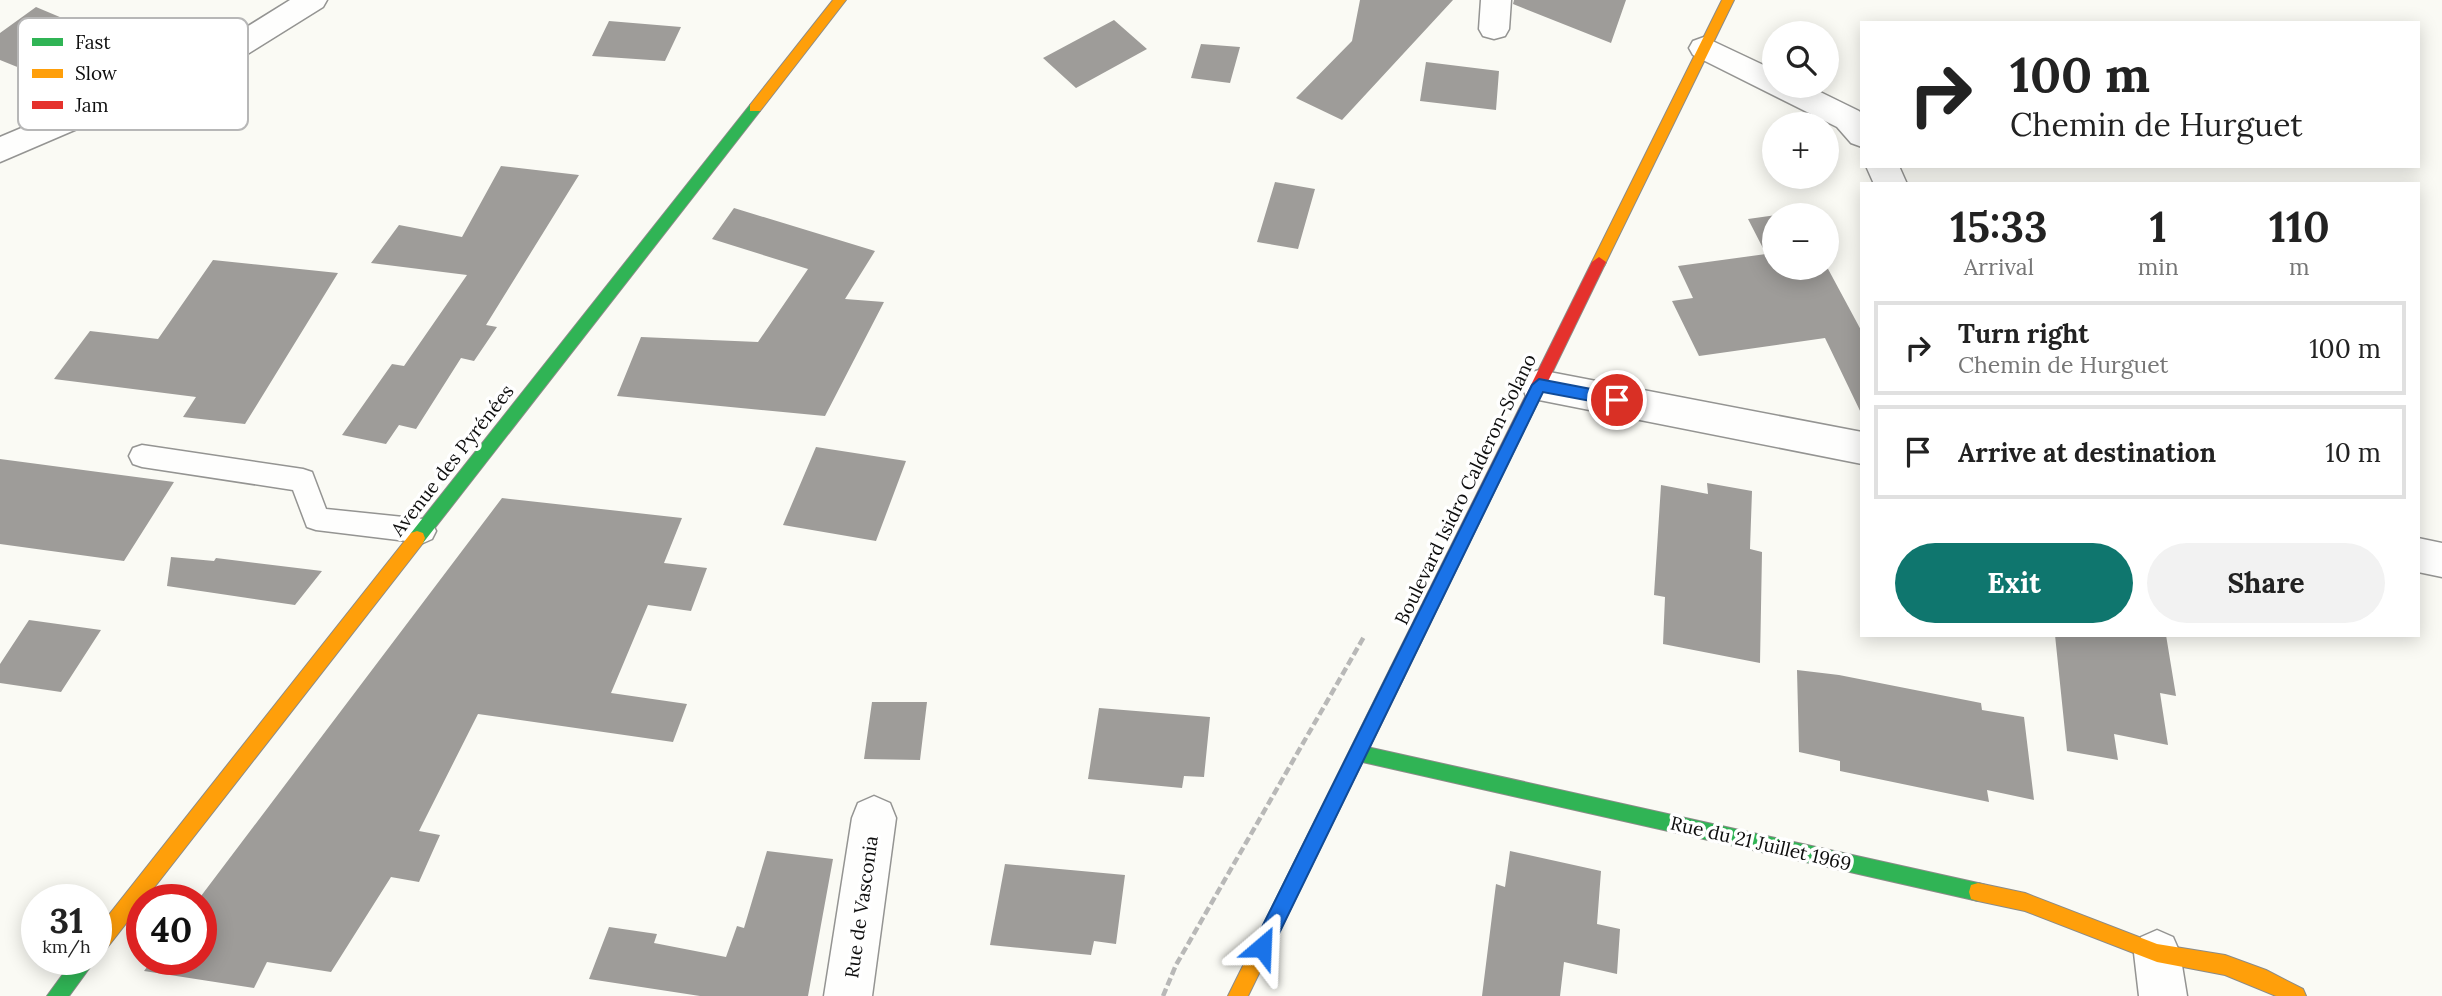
<!DOCTYPE html>
<html lang="en">
<head>
<meta charset="utf-8">
<style>
  body { margin:0; font-family:Lora,serif; background:#f2f2f2; color:#222; height:100vh; display:flex; flex-direction:column; font-size:26px; white-space:nowrap }
  * { box-sizing:border-box; margin:0 }
  p { font-size:23px; color:#767676 }
  .icon { flex:none; width:38px; height:38px; fill:none; stroke:currentColor; stroke-width:2; stroke-linecap:round; stroke-linejoin:round }
  .map { position:relative; flex:1; overflow:hidden }
  .details { position:absolute; left:1860px; top:182px; width:560px; height:455px; display:flex; flex-direction:column; background:#fff; border-radius:0px; box-shadow:0 4px 18px #0003 }
  .details>* { flex:none }
  .guide { position:absolute; left:1860px; top:21px; width:560px; height:147px; border-radius:0px; box-shadow:0 4px 18px #0003; background:#fff; color:#222; overflow:hidden }
  .tools { position:absolute; left:1762px; top:21px; display:grid; gap:14px }
  .tools a { display:grid; place-items:center; width:77px; height:77px; border-radius:50%; background:#fff; box-shadow:0 4px 18px #0003; font-size:35px }
  .speed { position:absolute; left:21px; top:884px; display:flex; gap:14px; font-size:35px; font-weight:700; text-align:center }
  .speed>* { display:grid; place-content:center; width:91px; height:91px; border-radius:50%; background:#fff; box-shadow:0 4px 18px #0003; line-height:1 }
  .speed small { font-size:18px; font-weight:400 }
  .speed .limit { border:10px solid #d22; background:#fff; color:#111 }
  .pin { position:absolute; display:grid; place-items:center; width:60px; height:60px; color:#fff; margin:-30px; border:4px solid #fff; border-radius:50%; box-shadow:0 2px 7px #0007 }
  .me { position:absolute; width:77px; margin:-38px; rotate:26deg; stroke-linejoin:round; filter:drop-shadow(0 0 5px #0008) }
  .turn { display:flex; align-items:center; gap:24px; height:147px; padding:0 35px; font-size:32px }
  .turn .icon { width:91px; height:91px; stroke-width:2.5 }
  .turn b { display:block; font-size:49px; line-height:60px }
  .eta { display:flex; justify-content:space-evenly; align-items:center; height:119px; text-align:center }
  .eta b { font-size:42px; font-weight:700; line-height:49px }
  .primary-button { display:flex; gap:14px; margin-top:auto; padding:14px 35px }
  .primary-button a { flex:1; height:80px; border-radius:42px; background:#0f766e; color:#fff; font-size:28px; font-weight:700; line-height:80px; text-align:center }
  .primary-button a+a { background:#f2f2f2; color:#222 }
  ul { padding:0; list-style:none }
  li { display:flex; align-items:center; gap:21px; height:94px; margin:0 14px 10px; padding:0 21px; border:4px solid #e0e0e0; border-radius:0px }
  li div { flex:1 }
  li b { display:block; font-size:26px }
  li em { font-style:normal }
  .map>svg:first-child { display:block }
</style>
</head>
<body>
<div class="map">
<svg width="2442" height="996" viewBox="0 0 2442 996">
  <rect width="100%" height="100%" fill="#fafaf4"/>
  <!-- building -->
  <path fill="#9e9c99" d="M1360 0H1453L1342 120 1296 98 1352 41Z
    M1514 0H1626L1611 43 1513 4Z
    M36 7 74 23 65 29 93 39 42 77 0 60V33Z
    M1114 20 1147 49 1076 88 1043 58Z
    M609 21 681 27 665 61 592 56Z
    M1201 44 1240 47 1230 83 1191 78Z
    M1426 62 1499 71 1496 110 1420 101Z
    M501 166 579 175 486 325 497 327 474 361 461 358 416 429 399 425 386 444 342 435 392 364 404 366 467 275 371 263 399 225 462 237Z
    M1275 182 1315 189 1298 249 1257 242Z
    M734 208 875 251 845 299 884 302 825 416 617 396 641 337 758 342 808 269 712 239Z
    M1798 212 1799 215H1774V268L1827 267 1862 332V415L1825 338 1699 356 1672 301 1693 298 1678 266 1766 254 1748 219Z
    M213 260 338 273 245 424 183 417 196 397 54 379 90 331 158 339Z
    M816 447 906 461 876 541 783 525Z
    M0 459 174 482 124 561 0 544Z
    M1707 483 1752 491 1750 549 1762 552 1760 663 1663 644 1665 597 1654 595 1661 485 1708 494Z
    M502 498 682 518 664 563 707 568 691 611 648 605 611 693 687 704 673 742 478 714 419 831 440 835 419 882 391 877 331 972 267 962 254 988 144 971 153 959H201V900H198Z
    M171 557 214 561 216 558 322 571 295 605 167 586Z
    M29 620 101 630 61 692 0 683V664Z
    M2055 635H2166L2176 696 2160 693 2168 745 2114 734 2118 760 2067 751Z
    M1797 670 1839 675 1981 703 1982 710 2024 717 2034 800 1987 790 1989 802 1840 771V761L1799 752Z
    M872 702H927L920 760 864 759Z
    M1099 708 1210 717 1204 777 1184 776 1182 788 1088 779Z
    M767 851 833 859 808 996H700L589 979 609 927 657 934 654 943 726 957 737 926 744 928Z
    M1510 851 1601 871 1597 924 1620 929 1617 974 1564 962 1560 996H1482L1496 884 1505 887Z
    M1005 864 1125 875 1116 944 1094 941 1091 955 990 945Z"/>
  <g fill="none" stroke-linecap="round" stroke-linejoin="round">
    <!-- lane casing -->
    <g stroke="#949492" stroke-width="3">
      <path id="lane" d="M142 445 303 469 312 472 326 509 423 519 432 523 436 531 432 539 423 543 316 530 307 527 293 490 142 467 133 464 129 456 133 448Z"/>
    </g>
    <!-- street casing -->
    <g stroke="#949492" stroke-width="3">
      <path id="street" d="M290 0H327L323 7 238 60 0 162V137L216 46Z
        M1481 0H1511L1509 29 1505 36 1494 39 1483 36 1479 29Z
        M1704 37 1774 70V86H1808L1859 111 1862 114V147L1851 143 1837 127 1693 55 1689 48 1693 41Z
        M1866 166H1899L1907 184H1874Z
        M1539 370 1862 432V464L1539 400 1526 396 1521 385 1526 374Z
        M2418 538 2442 543V577L2418 572Z
        M874 796 890 803 896 818 872 996H824L852 818 858 803Z
        M2157 930 2173 937 2180 953 2187 996H2139L2134 953 2141 937Z"/>
    </g>
    <!-- fast casing -->
    <g stroke="#8b8b88" stroke-width="2">
      <path id="fast" d="M755 103 760 105V111L423 543 417 545 411 543 409 538 411 533 750 105Z
        M1358 745 1978 883 1985 885 1987 892 1985 899 1978 901 1358 761 1352 759 1349 753 1352 747Z
        M74 959H96L69 996H47Z"/>
    </g>
    <!-- slow casing -->
    <g stroke="#8b8b88" stroke-width="2">
      <path id="slow" d="M833 0H846L760 111H750V105Z
        M1722 0H1734L1606 262 1604 266H1594L1592 262Z
        M417 531 423 533 425 538 423 543 103 953 96 955V931L411 533Z
        M1397 665 1403 667 1405 673 1403 679 1248 996H1228L1391 667Z
        M1978 883 2025 893 2157 944 2225 955 2266 970 2303 989 2306 996H2276L2225 975 2157 962 2025 911 1978 901 1971 899 1969 892 1971 885Z"/>
    </g>
    <!-- jam casing -->
    <g stroke="#8b8b88" stroke-width="2">
      <path id="jam" d="M1599 257 1606 262 1403 679 1397 681 1391 679 1389 673 1391 667 1592 262Z"/>
    </g>
    <!-- path -->
    <path stroke="#b8b8b7" stroke-width="4.5" stroke-dasharray="8 3.5" stroke-linecap="butt" d="M1163 996 1176 965 1365 635"/>
    <!-- lane -->
    <use href="#lane" fill="#fefefd" fill-rule="evenodd"/>
    <!-- street -->
    <use href="#street" fill="#fefefd" fill-rule="evenodd"/>
    <!-- fast -->
    <use href="#fast" fill="#30b455" fill-rule="evenodd"/>
    <!-- slow -->
    <use href="#slow" fill="#ff9f0a" fill-rule="evenodd"/>
    <!-- jam -->
    <use href="#jam" fill="#e5322d" fill-rule="evenodd"/>
  </g>
  <!-- route -->
  <path fill="#1a73e8" stroke="#114b97" stroke-width="2" d="M1539 379 1617 394 1624 400 1617 406 1543 392 1269 954 1262 957 1255 954 1253 947 1255 941 1532 385Z"/>
  <g text-anchor="middle" dominant-baseline="central" stroke-width="7" stroke-linejoin="round" paint-order="stroke">
    <!-- street labels -->
    <g font-size="19" fill="#0e0e0e" stroke="#fff">
      <text transform="translate(452 460) rotate(-52)">Avenue des Pyrénées</text>
      <text transform="translate(1465 489) rotate(-64)">Boulevard Isidro Calderon-Solano</text>
      <text transform="translate(1761 843) rotate(13)">Rue du 21 Juillet 1969</text>
      <text transform="translate(861 907) rotate(-82)">Rue de Vasconia</text>
    </g>
  </g>
  <!-- legend -->
  <rect x="18" y="18" width="230" height="112" rx="10" fill="#fff" stroke="#b7b7b7" stroke-width="2"/>
  <rect x="32" y="38" width="31" height="8" fill="#30b455"/>
  <rect x="32" y="69" width="31" height="9" fill="#ff9f0a"/>
  <rect x="32" y="101" width="31" height="8" fill="#e5322d"/>
  <g font-size="19" fill="#0e0e0e">
    <text x="75" y="49">Fast</text>
    <text x="75" y="80">Slow</text>
    <text x="75" y="112">Jam</text>
  </g>
</svg>
<div class="tools">
<a><svg class="icon" aria-label="search" viewBox="0 0 24 24"><circle cx="10" cy="10" r="6"/><path d="M15 15l6 6"/></svg></a>
<a>+</a>
<a>−</a>
</div>
<div class="speed"><div>31<small>km/h</small></div><div class="limit">40</div></div>
<div class="pin" style="left:1617px;top:400px;background:#d93025"><svg class="icon" aria-label="arrive" viewBox="0 0 24 24"><path d="M6 21V4h12l-3 4 3 4H6"/></svg></div>
<svg class="me" style="left:1262px;top:947px" viewBox="-20 -20 40 40"><path d="M0-17L14 15 0 8-14 15z" fill="#1a73e8" stroke="#fff" stroke-width="4"/></svg>
<div class="guide">
<div class="turn"><svg class="icon" aria-label="right" viewBox="0 0 24 24"><path d="M7 20v-9h11M14 6l5 5-5 5"/></svg><div><b>100 m</b>Chemin de Hurguet</div></div>
</div>
<section class="details">
<div class="eta">
<div><b>15:33</b><p>Arrival</p></div>
<div><b>1</b><p>min</p></div>
<div><b>110</b><p>m</p></div>
</div>
<ul>
<li><svg class="icon" aria-label="right" viewBox="0 0 24 24"><path d="M7 20v-9h11M14 6l5 5-5 5"/></svg><div><b>Turn right</b><p>Chemin de Hurguet</p></div><em>100 m</em></li>
<li><svg class="icon" aria-label="arrive" viewBox="0 0 24 24"><path d="M6 21V4h12l-3 4 3 4H6"/></svg><div><b>Arrive at destination</b></div><em>10 m</em></li>
</ul>
<div class="primary-button"><a>Exit</a><a>Share</a></div>
</section>
</div>
</body>
</html>
